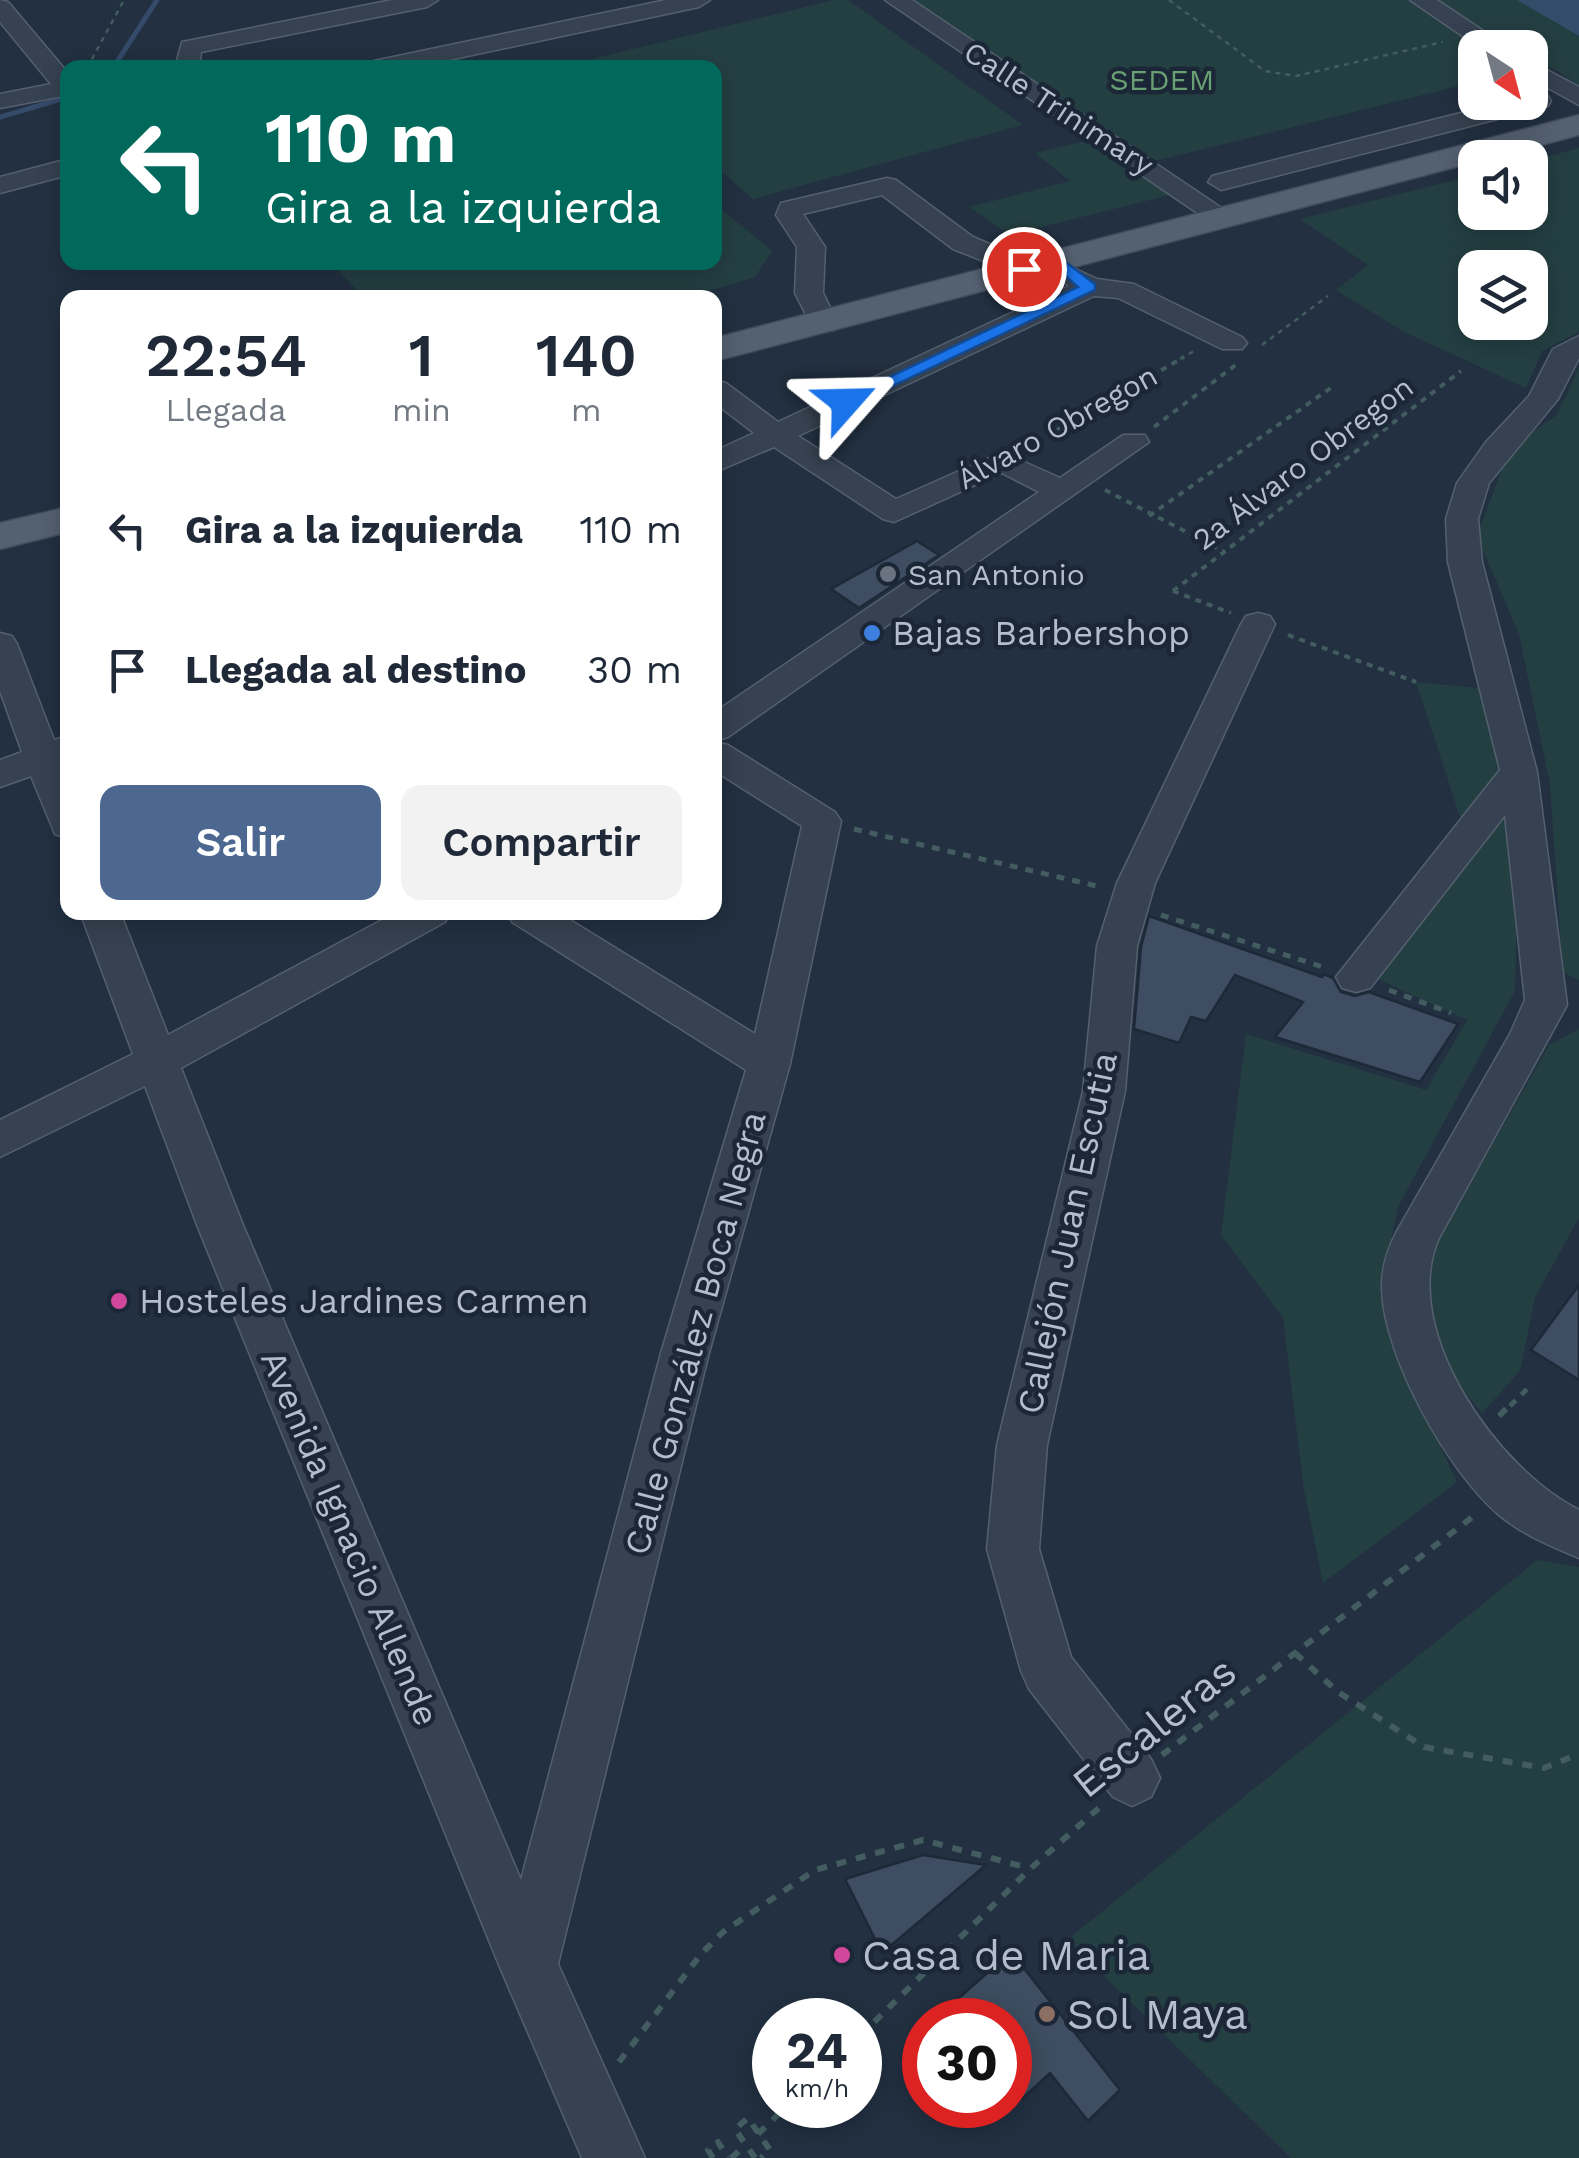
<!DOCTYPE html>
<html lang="es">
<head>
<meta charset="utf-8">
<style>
  body { margin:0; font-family:"Work Sans",sans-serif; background:#f2f2f3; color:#1f2937; height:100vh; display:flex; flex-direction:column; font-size:38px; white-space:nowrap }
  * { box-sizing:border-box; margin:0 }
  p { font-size:32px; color:#747a83 }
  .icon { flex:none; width:55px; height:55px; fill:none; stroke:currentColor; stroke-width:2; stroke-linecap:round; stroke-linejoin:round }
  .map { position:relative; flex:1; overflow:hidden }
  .details { position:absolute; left:60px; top:290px; width:662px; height:630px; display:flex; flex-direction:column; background:#fff; border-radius:20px; box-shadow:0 5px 25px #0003 }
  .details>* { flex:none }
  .top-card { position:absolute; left:60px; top:60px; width:662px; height:210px; border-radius:20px; box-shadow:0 5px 25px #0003; background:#00695c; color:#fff; overflow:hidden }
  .needle { width:65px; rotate:144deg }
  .tools { position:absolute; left:1458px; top:30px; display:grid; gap:20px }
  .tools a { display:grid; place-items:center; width:90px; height:90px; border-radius:20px; background:#fff; box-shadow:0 5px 25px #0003; font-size:50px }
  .speed { position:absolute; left:752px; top:1998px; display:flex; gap:20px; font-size:50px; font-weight:700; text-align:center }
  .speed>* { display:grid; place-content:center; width:130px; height:130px; border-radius:50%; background:#fff; box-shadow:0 5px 25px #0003; line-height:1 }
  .speed small { font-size:25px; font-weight:400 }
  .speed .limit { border:15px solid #d22; background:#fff; color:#111 }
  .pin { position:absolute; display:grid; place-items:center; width:85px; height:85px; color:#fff; margin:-42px; border:5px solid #fff; border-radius:50%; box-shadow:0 2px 10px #0007 }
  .me { position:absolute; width:110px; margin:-55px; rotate:65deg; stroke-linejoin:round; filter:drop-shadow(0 0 8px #0008) }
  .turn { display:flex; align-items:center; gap:35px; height:210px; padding:0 40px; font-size:45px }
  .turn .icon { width:130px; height:130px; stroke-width:2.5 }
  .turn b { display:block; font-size:70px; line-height:85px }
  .eta { display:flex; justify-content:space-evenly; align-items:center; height:170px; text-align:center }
  .eta b { font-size:60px; font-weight:600; line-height:70px }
  .primary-button { display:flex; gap:20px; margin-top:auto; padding:20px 40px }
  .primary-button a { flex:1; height:115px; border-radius:20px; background:#4c6891; color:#fff; font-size:40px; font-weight:600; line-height:115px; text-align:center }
  .primary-button a+a { background:#f2f2f3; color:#1f2937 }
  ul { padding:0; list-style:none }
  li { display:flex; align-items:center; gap:30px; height:140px; padding:0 40px }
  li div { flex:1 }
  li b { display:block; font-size:38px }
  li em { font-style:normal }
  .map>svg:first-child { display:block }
</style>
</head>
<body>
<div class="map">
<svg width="1579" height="2158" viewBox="0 0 1579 2158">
  <rect width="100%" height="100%" fill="#223041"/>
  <!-- green -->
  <path fill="#243f42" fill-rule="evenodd" d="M834 0H848L1023 125 753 199 715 166V68L602 67 592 59Z
    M899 0H1579V85L1547 65 1530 69V48H1475V82L1147 163Z
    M1093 139 1173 194 1010 235 969 207 1070 181 1035 153Z
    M1579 148V332L1542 351 1526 388 1404 332 1336 290 1368 265 1300 219 1475 175V212H1530V161ZM1475 268H1530V322H1475Z
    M715 204 772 251 755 277 688 297H364L330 263 715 262Z
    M1579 367V979L1578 980 1565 973 1562 961 1550 784 1519 634 1477 536 1510 447 1557 415Z
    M1416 682 1478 688 1508 793 1517 884 1515 991 1398 1207 1380 1295 1400 1360 1457 1482 1323 1583 1304 1490 1283 1318 1221 1235 1246 1034 1426 1090 1467 1020 1369 975 1469 845Z
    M1579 1029V1218L1535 1297 1520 1371 1482 1413 1445 1368 1423 1298 1431 1253 1549 1045Z
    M1537 1560 1579 1567V2158H1291L1067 1940Z"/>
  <!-- water -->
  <path fill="#344b6a" d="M1517 0H1579V36Z"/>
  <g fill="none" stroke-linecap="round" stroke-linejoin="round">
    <!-- stream -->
    <path stroke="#344b6a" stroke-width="5" d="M113 68 157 0
      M0 117 68 97"/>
  </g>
  <!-- building -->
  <path fill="#3e4d61" stroke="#1d2938" stroke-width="2.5" d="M917 541 939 555 859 608 831 589Z
    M1149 916 1322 977 1324 974 1333 978 1341 992 1355 996 1369 992 1458 1024 1420 1082 1275 1037 1303 1002 1235 975 1206 1021 1191 1017 1179 1043 1134 1029 1141 947Z
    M1579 1285V1380L1531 1350Z
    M923 1855 986 1865 882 1953 845 1879Z
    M1011 1952 1120 2090 1088 2121 1050 2073 1023 2098 1010 2080V2020H964L952 2004Z"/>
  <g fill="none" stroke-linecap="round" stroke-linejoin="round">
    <!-- minor casing -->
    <g stroke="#54606e" stroke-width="3">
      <path id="minor" d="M0 0 8 2 68 73V95L0 108V94L51 84 0 22Z
        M392 0H438L427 7 201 52 199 68H175L182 42Z
        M666 0H710L699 7 411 68H362L374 61Z
        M885 0H912L1235 217 1232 223H1212Z
        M1410 0H1437L1509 48H1480Z
        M1530 61 1579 87V105L1530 78Z
        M1539 94 1548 96 1551 101 1548 106 1221 190 1208 182 1212 176 1504 102H1530V96Z
        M68 159V175L0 193V177Z
        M887 178 896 180 973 237 1034 263 1038 269 1024 277 953 249 882 195 803 214 825 247 823 293 838 324 834 330H814L795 293 797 247 776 215 781 203Z
        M1069 266 1097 279 1134 284 1242 337 1247 343 1242 349H1222L1118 298 1094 296 798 436 896 499 1002 452 1060 478 1123 435H1145L1149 442 728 737 715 741V712L1039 492 1002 473 894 522 883 519 774 447 715 472V451L754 433 715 403V380L726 383 778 422 1069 286 1055 274Z
        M1579 336V358L1558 399 1489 483 1478 519 1482 562 1537 772 1567 1005 1439 1238C1398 1329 1498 1470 1579 1510V1558C1550 1546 1521 1534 1498 1514 1447 1470 1385 1358 1382 1291 1381 1269 1387 1250 1397 1231L1510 1034 1525 1000 1505 815 1370 988 1356 992 1342 988 1336 977 1500 770 1448 562 1446 519 1457 483 1486 442 1529 396 1553 349Z
        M1258 613 1270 616 1275 624 1155 883 1137 946 1125 1091 1047 1445 1039 1549 1071 1657 1151 1759 1160 1778 1151 1797 1132 1806 1113 1797 1029 1689 1021 1671 987 1549 997 1445 1083 1091 1097 946 1117 883 1241 624 1246 616Z
        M0 633 12 636 17 644 54 740 68 736V762L63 763 68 774V838L55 834 31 776 0 787V760L22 752 0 691Z
        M715 742 728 745 835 812 841 821 790 1064 709 1353 558 1964 645 2158H582L499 1965 197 1225 145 1086 0 1157V1120L133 1054 80 912H120L168 1035 397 912H450L445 922 181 1068 243 1225 521 1880 661 1353 746 1070 512 922 507 912H557L755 1034 802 826 715 771Z"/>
    </g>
    <!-- major casing -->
    <g stroke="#404b5a" stroke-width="3">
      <path id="major" d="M1579 115V135L1493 158H1475V162L715 361V338Z
        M68 507V532L0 549V523Z"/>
    </g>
    <!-- path-far3 -->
    <path stroke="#425c5f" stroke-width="2.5" stroke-dasharray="5 5" stroke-linecap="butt" d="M1169 0 1265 71 1296 76 1443 42
      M87 68 124 0
      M1262 345 1328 296
      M1180 359 1194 351"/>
    <!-- path-far2 -->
    <path stroke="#425c5f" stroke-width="4" stroke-dasharray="6 6" stroke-linecap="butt" d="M1154 427 1237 364
      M1026 448 1184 357
      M1105 490 1223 551
      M1149 516 1332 387
      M1173 591 1461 371
      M1173 591 1231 613
      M1288 635 1416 682"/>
    <!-- path-far1 -->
    <path stroke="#425c5f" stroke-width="5" stroke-dasharray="8 8" stroke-linecap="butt" d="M854 829 1101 887
      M1161 915 1326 968
      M1389 990 1451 1013
      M1510 1406 1527 1389"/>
    <!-- path -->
    <path stroke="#425c5f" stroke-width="6" stroke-dasharray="10 10" stroke-linecap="butt" d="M1499 1416 1512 1403
      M1295 1653 1338 1692 1424 1747 1544 1768 1579 1754
      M1162 1755 1479 1512
      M860 2036 1030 1869 1100 1807
      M860 2058V2065
      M619 2062 701 1954 723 1932 815 1870 923 1840 1029 1868
      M758 2134 788 2105
      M713 2158 708 2150 718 2142 728 2158
      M731 2158 746 2145
      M755 2158 735 2129 748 2118 770 2150 761 2158"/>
    <!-- minor -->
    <use href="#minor" fill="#364251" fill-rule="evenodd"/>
    <!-- major -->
    <use href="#major" fill="#546171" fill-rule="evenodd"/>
  </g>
  <!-- route -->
  <path fill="#1a73e8" stroke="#114b97" stroke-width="2.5" d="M1056 255 1095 284V290L851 406 837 402 1078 287 1053 265 1024 273 1016 269Z"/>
  <!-- markers -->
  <circle fill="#6b7280" stroke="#1b2736" stroke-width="4" cx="888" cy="574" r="10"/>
  <circle fill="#3f7fe0" stroke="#1b2736" stroke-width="4" cx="872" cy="633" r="10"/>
  <g fill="#d1479c" stroke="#1b2736" stroke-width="4">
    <circle cx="119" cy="1301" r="10"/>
    <circle cx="842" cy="1955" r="10"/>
  </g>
  <circle fill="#8d6e63" stroke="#1b2736" stroke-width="4" cx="1047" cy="2014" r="10"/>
  <g text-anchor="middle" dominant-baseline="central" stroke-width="9" stroke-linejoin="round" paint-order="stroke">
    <!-- far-park labels -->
    <g font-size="30" fill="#689f73" stroke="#1b2736">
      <text x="1162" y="79">SEDEM</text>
    </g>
    <!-- far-street labels -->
    <g font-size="30" fill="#b3bdcb" stroke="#1b2736">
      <text transform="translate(1059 108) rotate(33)">Calle Trinimary</text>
      <text transform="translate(1057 427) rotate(-29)">Álvaro Obregon</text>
      <text transform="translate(1303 463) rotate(-37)">2a Álvaro Obregon</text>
    </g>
    <!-- far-poi labels -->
    <g font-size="30" fill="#b3bdcb" stroke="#1b2736" text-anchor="start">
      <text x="908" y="574">San Antonio</text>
    </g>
    <!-- poi labels -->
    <g font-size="35" fill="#b3bdcb" stroke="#1b2736" text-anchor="start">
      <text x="892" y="633">Bajas Barbershop</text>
      <text x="139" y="1301">Hosteles Jardines Carmen</text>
    </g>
    <!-- street labels -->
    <g font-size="35" fill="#b3bdcb" stroke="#1b2736">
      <text transform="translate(1067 1233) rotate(-78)">Callejón Juan Escutia</text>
      <text transform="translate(695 1333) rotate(-75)">Calle González Boca Negra</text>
      <text transform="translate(350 1538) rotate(67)">Avenida Ignacio Allende</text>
    </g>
    <!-- near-street labels -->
    <g font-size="42" fill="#b3bdcb" stroke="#1b2736">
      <text transform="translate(1154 1727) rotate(-39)">Escaleras</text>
    </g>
    <!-- near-poi labels -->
    <g font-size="42" fill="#b3bdcb" stroke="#1b2736" text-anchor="start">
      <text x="862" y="1955">Casa de Maria</text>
      <text x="1067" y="2014">Sol Maya</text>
    </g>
  </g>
</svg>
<div class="tools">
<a><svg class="needle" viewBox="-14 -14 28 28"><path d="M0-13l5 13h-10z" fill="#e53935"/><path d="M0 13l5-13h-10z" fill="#747a83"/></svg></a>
<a><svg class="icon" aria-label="sound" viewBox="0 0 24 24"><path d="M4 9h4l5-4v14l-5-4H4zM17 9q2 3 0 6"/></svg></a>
<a><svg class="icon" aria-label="layers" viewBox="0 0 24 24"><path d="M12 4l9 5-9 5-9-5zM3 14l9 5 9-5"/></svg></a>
</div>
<div class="speed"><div>24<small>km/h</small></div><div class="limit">30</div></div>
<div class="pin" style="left:1024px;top:269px;background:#d93025"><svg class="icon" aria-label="arrive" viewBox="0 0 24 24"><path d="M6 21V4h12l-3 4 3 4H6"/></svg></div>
<svg class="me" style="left:846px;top:402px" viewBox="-20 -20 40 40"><path d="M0-17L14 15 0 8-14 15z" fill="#1a73e8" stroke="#fff" stroke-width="4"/></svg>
<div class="top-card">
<div class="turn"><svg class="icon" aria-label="left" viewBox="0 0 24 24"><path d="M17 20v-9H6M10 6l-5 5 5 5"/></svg><div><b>110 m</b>Gira a la izquierda</div></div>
</div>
<section class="details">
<div class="eta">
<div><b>22:54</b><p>Llegada</p></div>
<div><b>1</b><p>min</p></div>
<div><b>140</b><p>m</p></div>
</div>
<ul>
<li><svg class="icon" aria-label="left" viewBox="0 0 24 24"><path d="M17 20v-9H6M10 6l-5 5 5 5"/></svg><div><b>Gira a la izquierda</b></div><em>110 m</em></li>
<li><svg class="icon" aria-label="arrive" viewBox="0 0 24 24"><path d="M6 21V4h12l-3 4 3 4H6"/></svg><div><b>Llegada al destino</b></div><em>30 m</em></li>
</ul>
<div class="primary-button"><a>Salir</a><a>Compartir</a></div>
</section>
</div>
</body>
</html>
